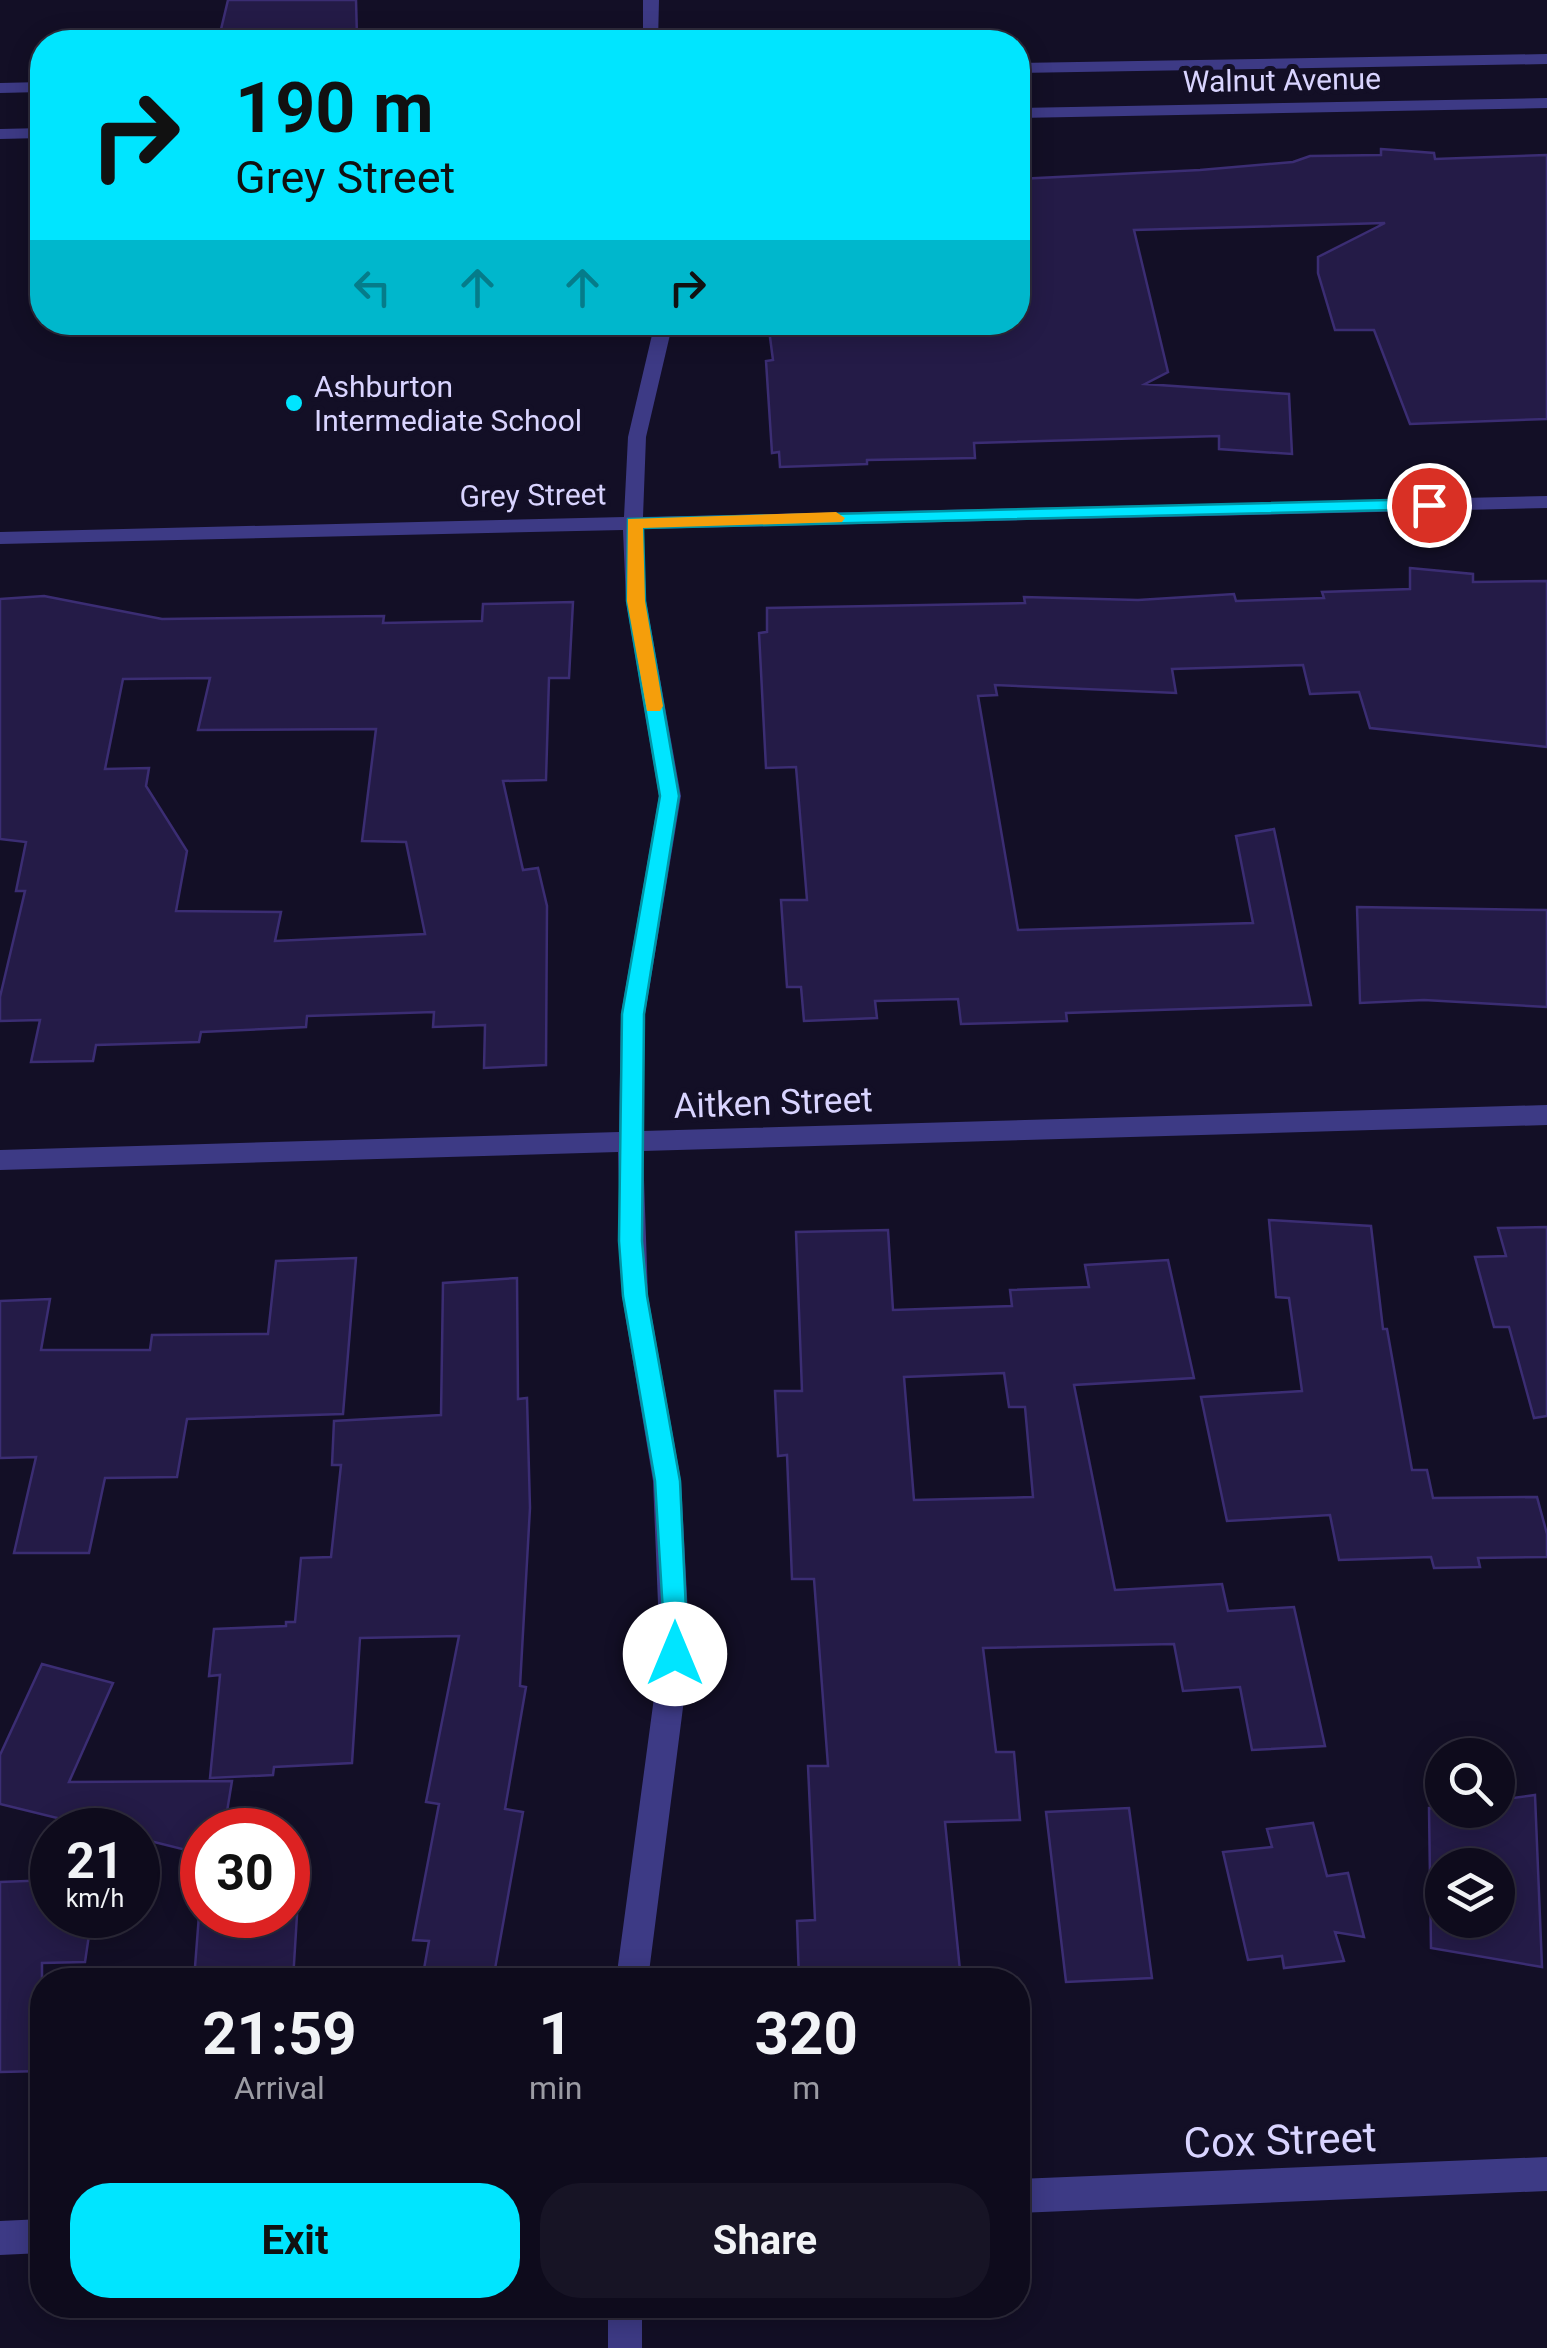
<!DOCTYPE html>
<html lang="en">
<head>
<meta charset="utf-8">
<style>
  body { margin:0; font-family:Roboto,sans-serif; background:#171425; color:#f1f3f6; height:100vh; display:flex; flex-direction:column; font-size:38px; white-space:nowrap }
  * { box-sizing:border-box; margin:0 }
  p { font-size:32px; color:#9b9ba3 }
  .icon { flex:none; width:55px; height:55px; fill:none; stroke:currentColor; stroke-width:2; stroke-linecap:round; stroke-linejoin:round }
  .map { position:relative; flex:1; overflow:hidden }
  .panel { position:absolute; left:30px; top:1968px; width:1000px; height:350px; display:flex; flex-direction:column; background:#0e0b1c; border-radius:40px; box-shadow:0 5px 25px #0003,0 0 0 2px #2e2b3b }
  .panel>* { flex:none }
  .hud { position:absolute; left:30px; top:30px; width:1000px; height:305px; border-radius:40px; box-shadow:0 5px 25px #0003,0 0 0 2px #2e2b3b; background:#00e5ff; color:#111; overflow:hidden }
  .fabs { position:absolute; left:1425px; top:1738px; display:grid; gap:20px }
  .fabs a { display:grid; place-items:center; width:90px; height:90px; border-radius:50%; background:#0e0b1c; box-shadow:0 5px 25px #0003,0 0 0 2px #2e2b3b; font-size:50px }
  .speed { position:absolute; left:30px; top:1808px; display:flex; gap:20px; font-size:50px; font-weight:700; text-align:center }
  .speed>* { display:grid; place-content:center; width:130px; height:130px; border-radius:50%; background:#0e0b1c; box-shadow:0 5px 25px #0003,0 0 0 2px #2e2b3b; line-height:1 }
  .speed small { font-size:25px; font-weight:400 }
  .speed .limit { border:15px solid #d22; background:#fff; color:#111 }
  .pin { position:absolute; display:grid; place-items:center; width:85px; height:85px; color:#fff; margin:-42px; border:5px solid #fff; border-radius:50%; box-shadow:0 2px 10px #0007 }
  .me { position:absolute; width:110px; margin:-55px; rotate:0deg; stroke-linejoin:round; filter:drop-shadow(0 0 8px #0008) }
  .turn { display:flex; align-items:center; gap:35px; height:210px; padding:0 40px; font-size:45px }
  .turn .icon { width:130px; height:130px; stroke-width:2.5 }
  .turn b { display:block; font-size:70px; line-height:85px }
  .lanes { display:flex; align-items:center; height:95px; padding:0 40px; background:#0003; justify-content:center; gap:50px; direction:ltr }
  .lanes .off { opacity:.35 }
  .eta { display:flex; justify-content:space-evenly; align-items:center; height:170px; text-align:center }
  .eta b { font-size:60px; font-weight:700; line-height:70px }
  .cta { display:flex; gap:20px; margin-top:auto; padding:20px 40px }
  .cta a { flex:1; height:115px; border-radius:40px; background:#00e5ff; color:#111; font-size:40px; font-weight:700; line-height:115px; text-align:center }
  .cta a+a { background:#171425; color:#f1f3f6 }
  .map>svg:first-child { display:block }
</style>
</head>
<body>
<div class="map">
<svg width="1547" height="2348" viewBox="0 0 1547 2348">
  <rect width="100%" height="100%" fill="#130f26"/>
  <!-- building -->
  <path fill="#241b47" stroke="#3b2d73" stroke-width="2.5" fill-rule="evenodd" d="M228 0H356L357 38 218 42Z
    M1381 149 1434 153 1435 159 1547 155V419L1410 424 1374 330H1335L1318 273V257L1385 223 1134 230 1168 372 1145 384 1289 394 1292 454 1219 449V436L974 443 975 458 867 460V464L780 467 779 452 772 453 766 361 773 360 768 322H1018V179L1200 170 1293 162 1310 156 1381 155Z
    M1410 568 1473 574V582L1547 581V747L1370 728 1359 692 1310 694 1303 665 1172 669 1176 693 995 685 997 695 978 696 1018 930 1253 923 1236 836 1274 829 1311 1005 1066 1013 1067 1021 961 1024 958 999 875 1001 877 1018 804 1021 801 987H787L781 900H807L796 767 766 768 759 633 767 632V608L1025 603 1024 597 1138 600 1234 594 1236 601 1324 598 1322 592 1410 589Z
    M44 596 162 619 384 616 383 623 482 621 483 604 573 602 569 678H549L546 780 503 781 523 870 538 868 547 906 546 1065 484 1068 485 1025 433 1027 434 1012 307 1016 306 1027 201 1032 199 1042 96 1045 93 1061 31 1062 40 1020 0 1021V997L25 891H16L26 842 0 839V599ZM210 678 198 730 376 729 362 841 406 842 425 934 275 941 281 912 176 911 187 851 146 786 149 768 105 769 123 679Z
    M1357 907 1547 910V1007L1424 1000 1360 1003Z
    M1269 1220 1371 1226 1383 1329H1387L1412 1470H1427L1433 1498 1537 1497 1547 1534V1557L1478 1558 1480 1567 1434 1568 1431 1557 1339 1560 1330 1515 1227 1521 1201 1397 1302 1391 1289 1298 1276 1297Z
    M1547 1227V1416L1534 1418 1509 1327H1494L1475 1257 1506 1256 1498 1228Z
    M888 1230 893 1310 1012 1306 1010 1290 1089 1287 1085 1265 1168 1260 1194 1378 1074 1385 1115 1590 1222 1584 1228 1611 1294 1607 1325 1746 1252 1750 1240 1687 1183 1691 1174 1644 983 1648 996 1752H1014L1020 1820 945 1822 961 1980H799L797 1921 815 1920 808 1766H828L814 1579H792L787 1455 778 1456 775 1391H802L796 1232ZM1004 1373 1009 1407H1025L1033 1497 914 1500 904 1377Z
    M356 1258 343 1414 187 1419 177 1477 105 1478 89 1553H14L36 1457 0 1458V1301L50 1299 41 1350H150L152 1335 268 1334 276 1261Z
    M517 1278 518 1399 527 1398 530 1508 520 1686 526 1687 505 1809 523 1812 493 1980H422L429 1941 413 1940 439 1804 426 1802 459 1636 360 1638 352 1763 274 1767 273 1775 210 1778 220 1675 209 1676 214 1629 286 1626V1622H295L301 1558 331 1557 341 1465H332L334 1421 441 1415 443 1283Z
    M42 1664 113 1683 69 1782 232 1781 224 1830H202V1854L138 1838V1830H106L0 1804V1755Z
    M1535 1795 1542 1967 1431 1948 1429 1808 1498 1810V1800ZM1442 1865H1498V1920H1442Z
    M1129 1808 1152 1978 1066 1982 1046 1812Z
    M1313 1823 1327 1876 1348 1873 1364 1937 1335 1932 1344 1961 1284 1968 1282 1956 1248 1960 1223 1852 1272 1847 1267 1829Z
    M52 1880V1915H92L85 1962 42 1963V2071L0 2072V1882Z
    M199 1915H297L293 1980H194Z"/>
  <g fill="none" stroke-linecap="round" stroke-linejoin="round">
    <!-- minor -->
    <path fill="#3d3a85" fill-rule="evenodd" d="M643 0H659L658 42H643Z
      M1547 54V64L1018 73V63Z
      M42 82V92L0 93V83Z
      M1547 98V108L1018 118V108Z
      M42 128V138L0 139V129Z
      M655 322H673L646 437 643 517 1547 496V508L643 529 646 601 681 796 645 1014 643 1131 1547 1105V1125L643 1151 648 1296 681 1481 690 1653 648 1980H616L660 1653 653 1481 622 1296 618 1152 0 1170V1150L619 1132 621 1014 659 796 626 601 623 530 0 544V532L624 517 628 437Z
      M1547 2157V2191L1018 2213V2179Z
      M42 2219V2253L0 2255V2221Z
      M608 2305H642V2348H608Z"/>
  </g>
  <!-- route -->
  <path fill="#00e5ff" stroke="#0095a6" stroke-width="2.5" d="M1429 499 1438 505 1435 509 643 528 645 601 679 796 644 1014 642 1241 647 1296 680 1481 688 1654 684 1662 675 1666 666 1662 655 1481 623 1296 619 1241 622 1014 660 796 627 601 628 519Z"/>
  <!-- slow -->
  <path fill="#f59e0b" d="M836 512 845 518 842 522 643 528 645 601 663 706 660 711H647L627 601 628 519Z"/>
  <!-- markers -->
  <circle fill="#00e5ff" stroke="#130f26" stroke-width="4" cx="294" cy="403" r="10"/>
  <g text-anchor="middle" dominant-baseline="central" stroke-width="10" stroke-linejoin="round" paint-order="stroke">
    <!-- far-street labels -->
    <g font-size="30" fill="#d9d4ff" stroke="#130f26">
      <text transform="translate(1282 80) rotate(-1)">Walnut Avenue</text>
      <text transform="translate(533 495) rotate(-1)">Grey Street</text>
    </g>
    <!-- far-poi labels -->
    <g font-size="30" fill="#d9d4ff" stroke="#130f26" text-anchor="start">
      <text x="314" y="386">Ashburton<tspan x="314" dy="34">Intermediate School</tspan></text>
    </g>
    <!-- street labels -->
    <g font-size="35" fill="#d9d4ff" stroke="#130f26">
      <text transform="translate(773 1103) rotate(-2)">Aitken Street</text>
    </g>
    <!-- near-street labels -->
    <g font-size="42" fill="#d9d4ff" stroke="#130f26">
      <text transform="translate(1280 2140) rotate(-2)">Cox Street</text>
    </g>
  </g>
</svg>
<div class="fabs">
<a><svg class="icon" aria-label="search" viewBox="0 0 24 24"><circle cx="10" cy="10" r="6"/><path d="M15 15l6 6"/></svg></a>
<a><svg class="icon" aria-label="layers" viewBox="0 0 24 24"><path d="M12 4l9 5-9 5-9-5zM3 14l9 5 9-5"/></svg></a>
</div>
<div class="speed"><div>21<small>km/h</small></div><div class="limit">30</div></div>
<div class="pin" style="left:1429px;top:505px;background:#d93025"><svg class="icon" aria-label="arrive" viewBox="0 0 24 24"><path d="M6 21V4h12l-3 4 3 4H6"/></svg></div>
<svg class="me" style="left:675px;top:1654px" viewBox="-20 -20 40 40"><circle r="19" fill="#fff"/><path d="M0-13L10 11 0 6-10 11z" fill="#00e5ff"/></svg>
<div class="hud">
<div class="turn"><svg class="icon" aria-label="right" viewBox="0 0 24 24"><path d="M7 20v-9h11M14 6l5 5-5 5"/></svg><div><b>190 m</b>Grey Street</div></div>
<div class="lanes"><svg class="icon off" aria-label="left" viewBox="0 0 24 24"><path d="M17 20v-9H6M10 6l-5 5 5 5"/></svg><svg class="icon off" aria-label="ahead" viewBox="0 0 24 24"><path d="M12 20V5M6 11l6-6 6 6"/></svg><svg class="icon off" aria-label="ahead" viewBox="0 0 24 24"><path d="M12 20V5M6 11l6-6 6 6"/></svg><svg class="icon" aria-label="right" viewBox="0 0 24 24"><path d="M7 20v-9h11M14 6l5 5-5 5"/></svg></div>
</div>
<section class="panel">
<div class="eta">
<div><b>21:59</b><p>Arrival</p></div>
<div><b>1</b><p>min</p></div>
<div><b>320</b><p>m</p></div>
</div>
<div class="cta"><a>Exit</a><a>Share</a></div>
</section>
</div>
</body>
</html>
